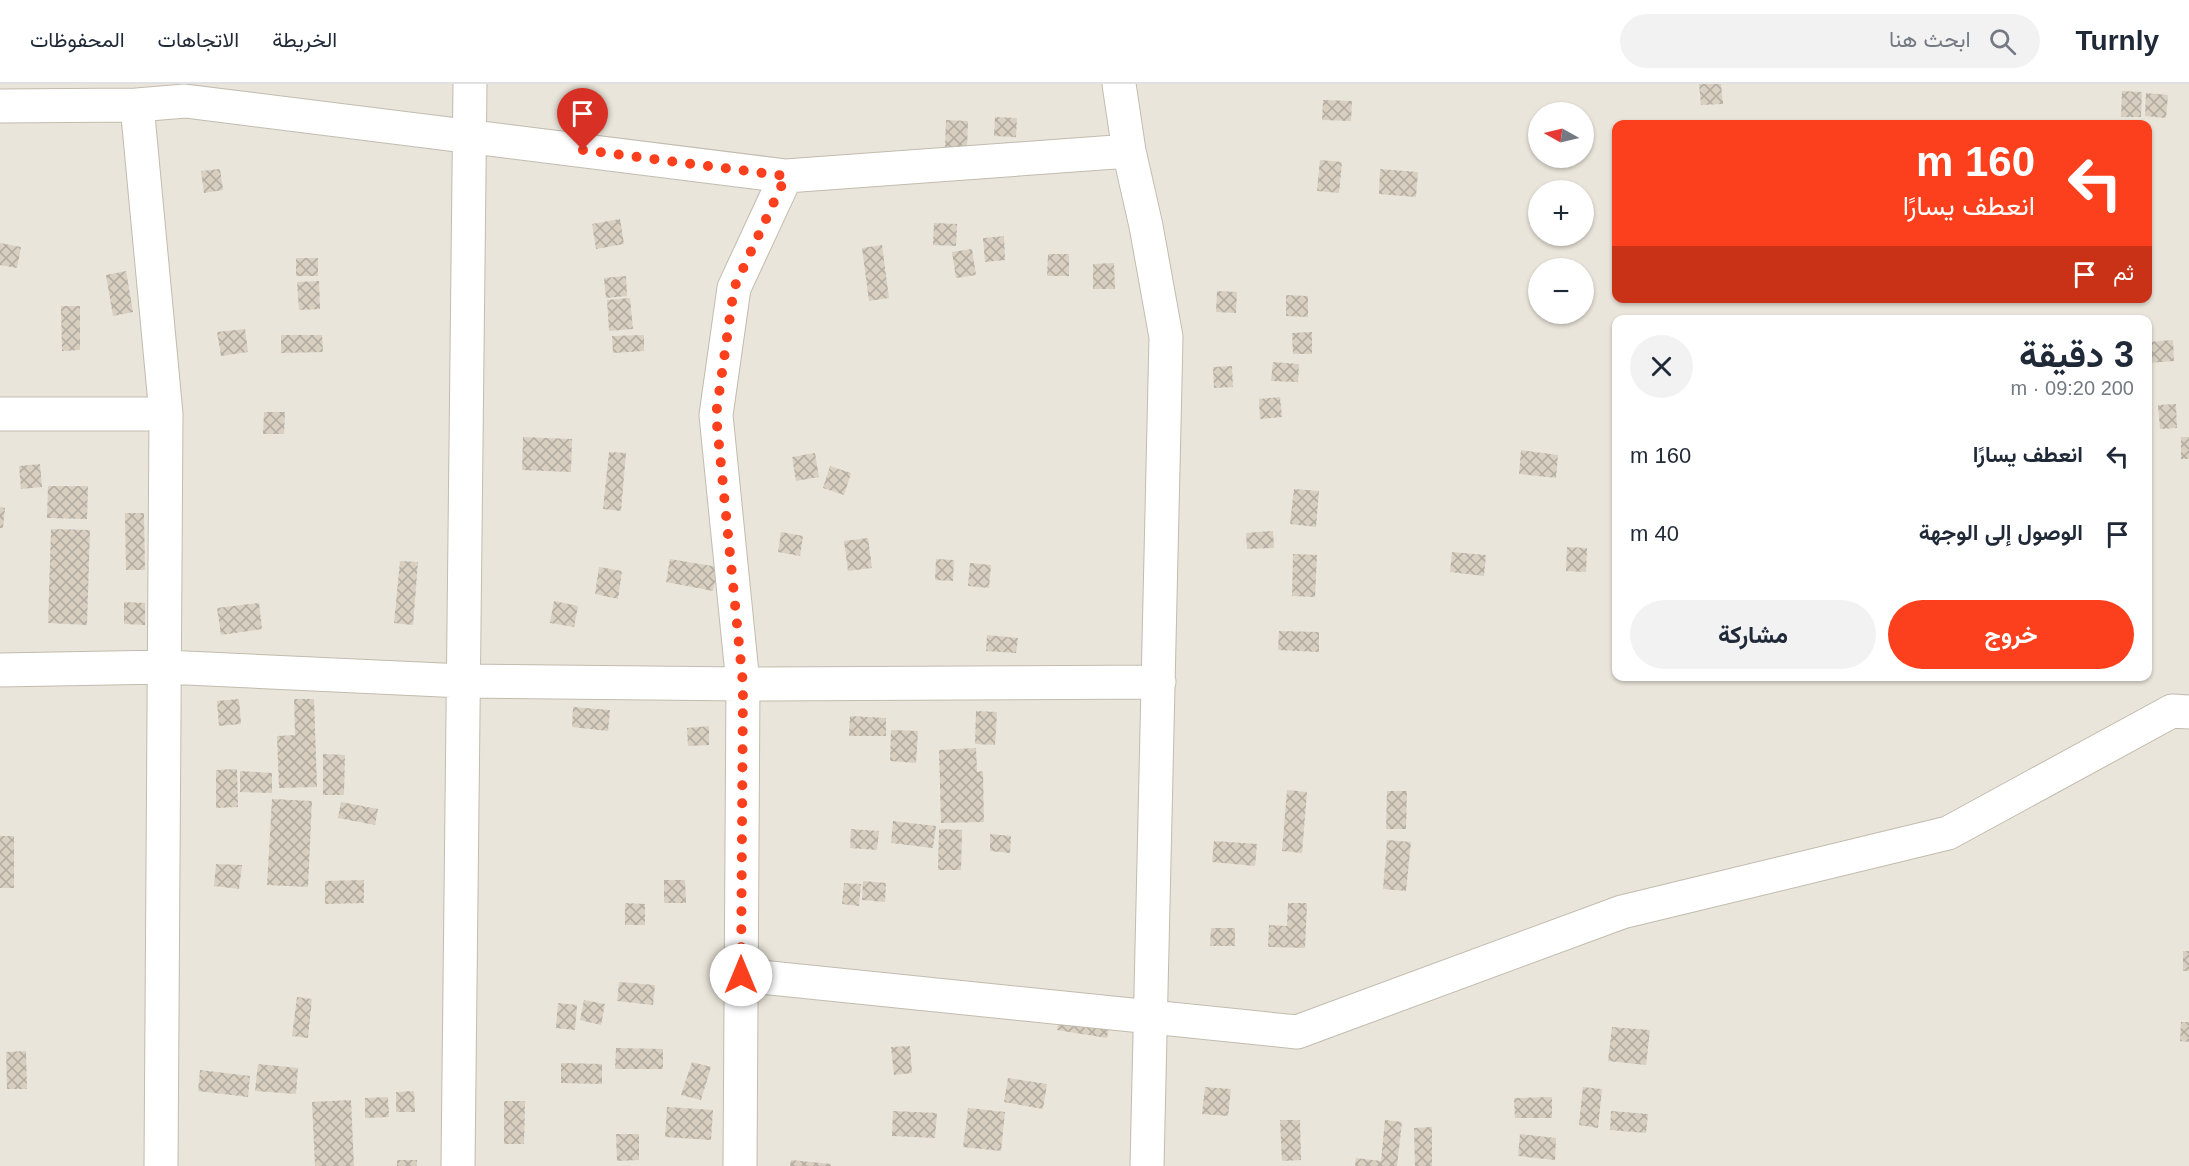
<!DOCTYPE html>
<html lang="ar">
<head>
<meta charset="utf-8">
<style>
  body { margin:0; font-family:Arial,Vazirmatn,sans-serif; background:#f2f2f3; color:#1f2937; direction:rtl; height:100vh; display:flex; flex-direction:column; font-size:22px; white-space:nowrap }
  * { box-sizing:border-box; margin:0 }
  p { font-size:20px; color:#747a83 }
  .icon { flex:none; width:33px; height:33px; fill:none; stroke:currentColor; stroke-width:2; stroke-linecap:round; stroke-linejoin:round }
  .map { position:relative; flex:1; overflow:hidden; direction:ltr }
  .panel { position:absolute; left:1612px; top:231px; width:540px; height:366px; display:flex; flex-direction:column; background:#fff; border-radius:12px; box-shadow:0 2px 4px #0004; direction:rtl }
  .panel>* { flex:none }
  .top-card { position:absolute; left:1612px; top:36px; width:540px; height:183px; border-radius:12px; box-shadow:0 2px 4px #0004; direction:rtl; background:#fc3f1d; color:#fff; overflow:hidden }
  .needle { width:39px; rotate:278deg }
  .tools { position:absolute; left:1528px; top:18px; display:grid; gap:12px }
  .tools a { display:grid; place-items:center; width:66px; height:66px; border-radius:50%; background:#fff; box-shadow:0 2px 4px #0004; font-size:30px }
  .pin { position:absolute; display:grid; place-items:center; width:51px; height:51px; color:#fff; margin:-62px -26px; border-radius:50% 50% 50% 0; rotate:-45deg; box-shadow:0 0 6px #0007 }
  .pin .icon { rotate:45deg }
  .me { position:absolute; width:66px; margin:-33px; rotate:0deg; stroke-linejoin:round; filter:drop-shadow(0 0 4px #0008) }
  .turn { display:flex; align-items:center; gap:21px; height:126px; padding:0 18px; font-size:27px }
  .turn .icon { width:78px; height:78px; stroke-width:2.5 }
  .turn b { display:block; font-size:42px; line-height:51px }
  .then { display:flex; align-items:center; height:57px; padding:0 18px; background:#0003; gap:12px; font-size:22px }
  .round { display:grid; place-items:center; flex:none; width:63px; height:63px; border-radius:32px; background:#f2f2f3 }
  .headline { display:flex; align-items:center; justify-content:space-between; height:102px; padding:0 18px }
  h1 { font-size:36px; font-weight:700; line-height:45px }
  .button { display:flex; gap:12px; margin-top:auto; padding:12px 18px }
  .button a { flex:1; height:69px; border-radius:36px; background:#fc3f1d; color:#fff; font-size:24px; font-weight:700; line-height:69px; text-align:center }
  .button a+a { background:#f2f2f3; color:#1f2937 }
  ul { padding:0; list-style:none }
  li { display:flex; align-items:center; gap:18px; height:78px; padding:0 18px }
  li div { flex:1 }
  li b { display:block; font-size:22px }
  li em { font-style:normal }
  header { display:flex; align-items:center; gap:36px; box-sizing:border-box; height:84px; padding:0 30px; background:#fff; border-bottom:2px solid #e0e1e3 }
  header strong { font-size:28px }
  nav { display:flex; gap:33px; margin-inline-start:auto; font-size:21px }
  .search { width:420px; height:54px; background:#f2f2f3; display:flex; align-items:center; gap:15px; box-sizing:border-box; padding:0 21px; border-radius:33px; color:#747a83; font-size:22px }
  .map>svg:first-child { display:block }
</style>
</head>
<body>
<header>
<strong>Turnly</strong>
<div class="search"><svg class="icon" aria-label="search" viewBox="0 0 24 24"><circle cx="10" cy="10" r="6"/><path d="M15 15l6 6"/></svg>ابحث هنا</div>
<nav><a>الخريطة</a><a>الاتجاهات</a><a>المحفوظات</a></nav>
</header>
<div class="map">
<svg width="2189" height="1082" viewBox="0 0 2189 1082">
  <defs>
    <pattern id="building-cross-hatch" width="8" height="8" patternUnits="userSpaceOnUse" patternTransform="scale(1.5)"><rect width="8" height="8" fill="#d8cfc1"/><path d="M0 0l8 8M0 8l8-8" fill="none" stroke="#b1aa9e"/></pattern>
  </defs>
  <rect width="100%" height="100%" fill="#f6f3ec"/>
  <!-- residential -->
  <path fill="#eae5da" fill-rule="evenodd" d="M0 0H2189V1082H0ZM1539 28H1584V74H1539ZM1617 40H2148V214H1617ZM1539 106H1584V152H1539ZM1539 184H1584V230H1539ZM1617 236H2148V592H1617Z"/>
  <!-- building -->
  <path fill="url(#building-cross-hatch)" d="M1699 0H1721L1723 20 1701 21Z
    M2122 7 2142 8 2141 33H2121Z
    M2146 9 2168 11 2166 34 2145 32Z
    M1323 16 1352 17 1351 37 1322 36Z
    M995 33 1017 34 1016 53 994 52Z
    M946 36 968 37 967 64 945 63Z
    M1320 76 1342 78 1339 109 1317 107Z
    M220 85 223 106 204 109 201 87Z
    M1380 85 1418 88 1416 113 1379 110Z
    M620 135 624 160 596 165 592 140Z
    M934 139 957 140 956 162 933 161Z
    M1004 152 1005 176 985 178 983 154Z
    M0 159 21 163 17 184 0 181Z
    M882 161 889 214 869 217 862 164Z
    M972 165 976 191 956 194 952 168Z
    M1048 170H1069V192H1047Z
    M296 174H318V192H296Z
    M1114 179 1115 205H1093V180Z
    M126 187 133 228 113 232 106 191Z
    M626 192 627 212 606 214 604 194Z
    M319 197 320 225 299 226 297 198Z
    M1217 207 1237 208 1236 229 1216 228Z
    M1286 211 1308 212V233L1286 232Z
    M630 214 633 245 609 247 607 216Z
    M61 222H80V266L62 267Z
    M245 245 248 268 221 272 217 248Z
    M1312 248V270H1293L1292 249Z
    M281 251H322L323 268 281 269Z
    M644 251V267L613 269 612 252Z
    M2173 256 2174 277 2149 279 2148 258Z
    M1273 278 1299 280 1298 298 1271 297Z
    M1232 282 1233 303 1214 304 1213 283Z
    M1280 313 1282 333 1260 335 1259 315Z
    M2176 320 2177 344 2160 345 2158 321Z
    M264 328H285L284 350H263Z
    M523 353 572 355 571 388 522 386Z
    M2181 353H2189V375H2181Z
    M1521 366 1558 371 1556 394 1519 390Z
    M609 368 626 369 621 427 603 425Z
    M815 369 819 393 796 397 792 373Z
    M40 380 42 403 21 405 19 382Z
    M830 382 851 389 844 411 823 404Z
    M48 402H88L87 435 47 434Z
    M1294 405 1319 407 1316 443 1290 440Z
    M0 423 5 424 3 444H0Z
    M125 429H144L145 486H126Z
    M51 445 90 446 87 541 48 539Z
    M1273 447 1274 464 1247 465 1246 449Z
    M781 448 803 452 800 472 778 468Z
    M868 454 872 484 848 487 844 457Z
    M1567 463 1587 464 1586 488 1566 487Z
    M1452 468 1486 471 1484 492 1450 488Z
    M1293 470 1317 471 1315 513 1292 512Z
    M670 475 718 483 713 507 666 498Z
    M936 475 954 476 953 497 935 496Z
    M400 477 418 478 413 541 394 539Z
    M970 479 991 481 989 504 968 502Z
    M599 483 622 487 618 515 595 510Z
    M554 517 578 522 574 543 550 539Z
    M124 518 145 519V541L124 540Z
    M259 519 262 545 221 551 217 524Z
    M1279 547 1319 548V568L1278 566Z
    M987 551 1018 554 1016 569 986 567Z
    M239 615 241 640 219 642 217 617Z
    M294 615H314L317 703 279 704 277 652 295 651Z
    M573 623 610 626 608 647 572 643Z
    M976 627 997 628 995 661 975 660Z
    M850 632 886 634V652H849Z
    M709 642V661L688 662 687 644Z
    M891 646 918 647 916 679 890 677Z
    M976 664 977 688 983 687 984 738 941 739 939 666Z
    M323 670 345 671 344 711H323Z
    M237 685 238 723 216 724V686Z
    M240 687 272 689V709L240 708Z
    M1287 706 1307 708 1302 769 1282 767Z
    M1387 707H1407L1406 745H1386Z
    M272 715 312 717 308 803 267 801Z
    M341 718 378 725 375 741 338 734Z
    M893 737 936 742 933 764 891 759Z
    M851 745 879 747 877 766 850 764Z
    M939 745 962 746 961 786H938Z
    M990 750 1011 752 1010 769 990 767Z
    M0 752H14V804H0Z
    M1387 756 1411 758 1406 807 1383 805Z
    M1214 757 1257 760 1255 782 1212 778Z
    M216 780 242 781 239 805 214 802Z
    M364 796V819L325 820V797Z
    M664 796H685L686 819H664Z
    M863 797 886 799 885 818 862 816Z
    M844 799 861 800 859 822 842 820Z
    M625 819 645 820V841H625Z
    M1288 819H1307L1305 864 1268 863 1269 841 1287 842Z
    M1211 844H1235V862H1210Z
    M2183 867H2189V887H2183Z
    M619 898 655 901 653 921 617 917Z
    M297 913 312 915 308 954 292 952Z
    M584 916 605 920 601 941 580 936Z
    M558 919 577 921 575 946 556 944Z
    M1062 924 1111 933 1107 954 1057 946Z
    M2181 938H2189V958L2180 957Z
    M1612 943 1650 946 1646 981 1608 977Z
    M910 962 912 989 894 991 891 963Z
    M616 964 663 965V985H615Z
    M26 967 27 1005H7L6 968Z
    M692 978 711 983 701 1016 681 1011Z
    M561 979 602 980V1000L561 999Z
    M258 980 298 984 296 1010 255 1007Z
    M200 986 250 992 248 1013 198 1007Z
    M1008 994 1047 1000 1043 1025 1004 1018Z
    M1205 1003 1231 1005 1228 1032 1202 1030Z
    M1583 1003 1602 1005 1598 1044 1579 1041Z
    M414 1007 415 1028H396V1008Z
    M388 1013 389 1033 365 1034V1014Z
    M1552 1013V1034H1515L1514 1014Z
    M351 1016 354 1082H315L312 1018Z
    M504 1017H525L524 1060H504Z
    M667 1023 713 1026 711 1056 665 1053Z
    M968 1024 1005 1028 1001 1067 963 1063Z
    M893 1027 937 1029 935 1054 892 1052Z
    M1611 1027 1648 1030 1646 1049 1610 1046Z
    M1280 1036H1300L1301 1076 1282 1077Z
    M1385 1036 1402 1038 1397 1082H1355L1356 1074 1381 1077Z
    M1432 1043V1082H1415L1414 1044Z
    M616 1050H639V1076L617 1077Z
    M1520 1050 1556 1054 1555 1076 1518 1072Z
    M397 1076H417V1082H397Z
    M791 1076 831 1080V1082H790Z"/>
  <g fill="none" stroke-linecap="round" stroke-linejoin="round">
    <!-- minor casing -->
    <g stroke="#c2bbae" stroke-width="35">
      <path id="minor" d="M1119 0 1129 67 1146 142 1166 253 1147 1082
        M137 21 166 330 161 1082
        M0 22 137 21 185 17 786 92 1129 67
        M0 330H166
        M0 586 165 583 463 597 743 600 1159 598
        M741 891 1297 948 1622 828 1948 749 2172 627 2189 628
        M458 1082 470 0
        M740 1082 743 600 716 331 734 204 786 92"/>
    </g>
    <!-- minor -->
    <use href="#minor" stroke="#fff" stroke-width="33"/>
  </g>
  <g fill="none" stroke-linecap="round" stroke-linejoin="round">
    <!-- route -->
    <path stroke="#fc3f1d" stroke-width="10" stroke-dasharray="0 18" d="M583 66 786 92 734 204 716 331 743 600 741 891"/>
  </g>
</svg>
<div class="tools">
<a><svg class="needle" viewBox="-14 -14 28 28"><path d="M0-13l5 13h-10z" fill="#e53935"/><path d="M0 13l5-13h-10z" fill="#747a83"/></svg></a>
<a>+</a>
<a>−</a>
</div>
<div class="pin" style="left:583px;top:66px;background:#d93025"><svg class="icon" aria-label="arrive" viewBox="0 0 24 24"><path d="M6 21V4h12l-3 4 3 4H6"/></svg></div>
<svg class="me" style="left:741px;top:891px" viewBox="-20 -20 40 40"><circle r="19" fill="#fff"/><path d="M0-13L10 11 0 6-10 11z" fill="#fc3f1d"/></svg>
<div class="top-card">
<div class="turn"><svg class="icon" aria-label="left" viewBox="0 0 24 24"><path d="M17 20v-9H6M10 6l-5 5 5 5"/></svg><div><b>160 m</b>انعطف يسارًا</div></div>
<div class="then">ثم<svg class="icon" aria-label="arrive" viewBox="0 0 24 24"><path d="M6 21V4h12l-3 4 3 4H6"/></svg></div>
</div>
<section class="panel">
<div class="headline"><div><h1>3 دقيقة</h1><p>200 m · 09:20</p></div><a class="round"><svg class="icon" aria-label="close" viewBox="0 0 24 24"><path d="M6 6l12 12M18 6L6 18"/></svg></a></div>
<ul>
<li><svg class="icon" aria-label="left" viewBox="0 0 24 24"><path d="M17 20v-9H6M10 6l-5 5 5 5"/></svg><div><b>انعطف يسارًا</b></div><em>160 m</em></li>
<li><svg class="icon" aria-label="arrive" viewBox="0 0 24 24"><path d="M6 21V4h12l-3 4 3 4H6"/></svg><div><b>الوصول إلى الوجهة</b></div><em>40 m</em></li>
</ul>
<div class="button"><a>خروج</a><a>مشاركة</a></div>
</section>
</div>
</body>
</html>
